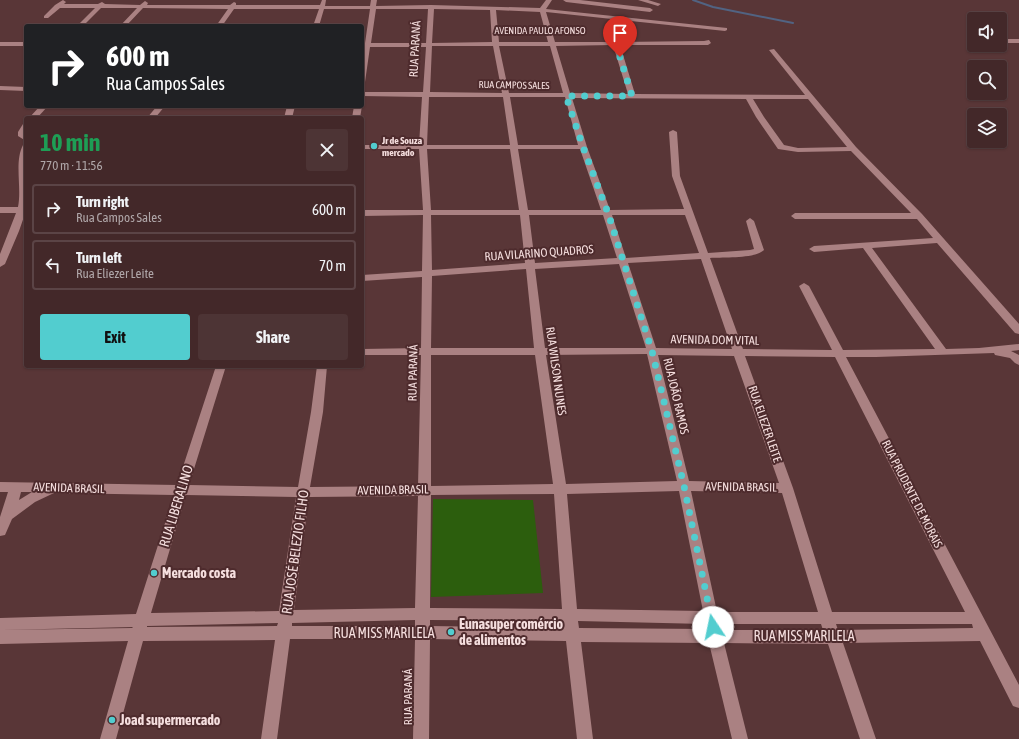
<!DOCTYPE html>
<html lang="en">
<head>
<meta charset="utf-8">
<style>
  body { margin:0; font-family:"Asap Condensed",sans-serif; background:#4d3435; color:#f1f3f6; height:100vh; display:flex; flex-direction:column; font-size:15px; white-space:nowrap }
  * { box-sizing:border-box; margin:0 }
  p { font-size:13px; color:#afa6a8 }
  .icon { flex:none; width:22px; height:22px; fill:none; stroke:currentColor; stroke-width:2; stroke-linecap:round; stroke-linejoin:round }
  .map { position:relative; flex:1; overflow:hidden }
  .drawer { position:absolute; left:24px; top:116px; width:340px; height:252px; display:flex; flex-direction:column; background:#432829; border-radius:4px; box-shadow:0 1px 3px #0004,0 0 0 1px #5b4446 }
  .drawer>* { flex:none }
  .hud { position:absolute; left:24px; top:24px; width:340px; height:84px; border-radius:4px; box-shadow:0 1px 3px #0004,0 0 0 1px #5b4446; background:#202124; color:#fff; overflow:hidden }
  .controls { position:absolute; left:967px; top:12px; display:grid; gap:8px }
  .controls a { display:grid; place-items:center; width:40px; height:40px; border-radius:4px; background:#432829; box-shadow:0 1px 3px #0004,0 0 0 1px #5b4446; font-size:20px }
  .pin { position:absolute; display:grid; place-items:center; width:34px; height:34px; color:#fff; margin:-41px -17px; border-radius:50% 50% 50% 0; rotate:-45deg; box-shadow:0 0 4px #0007 }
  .pin .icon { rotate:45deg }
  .me { position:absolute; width:44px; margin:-22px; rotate:349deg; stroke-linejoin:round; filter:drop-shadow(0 0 3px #0008) }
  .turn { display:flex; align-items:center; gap:14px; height:84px; padding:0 16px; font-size:18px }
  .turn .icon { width:52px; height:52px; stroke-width:2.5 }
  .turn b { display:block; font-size:28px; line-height:34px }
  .round { display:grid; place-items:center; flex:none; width:42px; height:42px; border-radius:4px; background:#4d3435 }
  .head { display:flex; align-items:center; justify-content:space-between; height:68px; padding:0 16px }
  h1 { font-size:24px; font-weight:700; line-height:30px; color:#1e9e55 }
  .cta { display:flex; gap:8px; margin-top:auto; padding:8px 16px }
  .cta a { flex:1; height:46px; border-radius:4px; background:#52cdcf; color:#111; font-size:16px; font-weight:700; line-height:46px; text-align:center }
  .cta a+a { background:#4d3435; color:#f1f3f6 }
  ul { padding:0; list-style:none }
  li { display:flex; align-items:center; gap:12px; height:50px; margin:0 8px 6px; padding:0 8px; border:2px solid #5b4446; border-radius:4px }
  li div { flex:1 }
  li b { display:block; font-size:15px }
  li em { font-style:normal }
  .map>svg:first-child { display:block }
</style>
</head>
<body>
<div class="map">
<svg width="1019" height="739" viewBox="0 0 1019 739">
  <rect width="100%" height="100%" fill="#593637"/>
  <!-- green -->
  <path fill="#2c5e0d" d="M433 499 533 500 543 593 431 597Z"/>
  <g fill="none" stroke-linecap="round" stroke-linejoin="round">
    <!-- stream -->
    <path stroke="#516382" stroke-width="2" d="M693 0 713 7 793 23"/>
    <!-- minor -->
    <path fill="#aa8182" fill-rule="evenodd" d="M63 0 66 2 64 4H98L102 2 105 4 140 5 145 1 148 3 147 5H230L234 2 236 3V5H320L322 0H326L325 6H370L371 0H377L376 6 431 5 540 8 546 0H552L546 9 727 28V30L725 31 546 12 555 42H612L613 39 615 38 619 42 704 41 709 40 711 43 708 45H620L635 94 805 95 769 50 774 49 856 147 922 214 1019 324V334L1015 333 937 243 872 248 946 349 979 348 1019 344V350L1011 351 1019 355V365L1015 363 1010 358 995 355 994 353 876 357H846L1019 685V708L1013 706 980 641 843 643 876 739H860L828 644 724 643 748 739H732L709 643 581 642 593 739H577L566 641 430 639 429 739H413L415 639H290L277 739H261L275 640 143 641 116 739H100L128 641 0 644V618L136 614 174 495 54 493 35 502 12 519 5 535 0 536V517L8 492H0V482L177 485 216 366H226L189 485 298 487 311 412 317 366H327L323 412 310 487 418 486 421 355H362V349L421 348 422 277 362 281V275L422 271 423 215 362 216V210H423L419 149H362V145H419L422 97 362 96V92H423L426 47H370L365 82 362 84V60L364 47H362V43H365L370 9H324L319 26H313L319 9H234L222 26H216L228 9 143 8 126 26H120L137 8H101L83 26H77L95 8H60L48 18H44V16L55 5ZM376 9H428L426 43H371ZM434 9 490 10 492 42 432 43ZM496 10 540 12 548 42H499ZM613 45 628 94 570 93 556 46ZM432 46H493L502 93 430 92ZM499 46H550L563 93H509ZM429 97H503L510 145H427ZM510 97H565L578 145H518ZM572 98 746 99 756 117 778 149 798 152 851 151 911 213H795L791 216 795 219H917L933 238 814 246 809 249 814 252 863 248 935 349 843 350 809 286 804 283 799 286 832 350 743 349 710 258C723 257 755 259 764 250L754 221 750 218 746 221 754 249 750 250 708 253 680 176 677 132 673 130 669 132 672 176 684 209 610 210 587 147ZM753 99H808L847 147 798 148 784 145 764 117ZM427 149H510L519 210H431ZM518 149H580L601 210H528ZM431 215H520L525 263 432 270ZM529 215H603L617 258 535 263ZM612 215H685L699 253 626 258ZM701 259 732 349 656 348 628 263ZM619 264 646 348H545L535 269ZM526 269 534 348H431L432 276ZM647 354 677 481 566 484 546 355ZM431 355H535L553 484 431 486ZM658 355 734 356 779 483 689 481ZM745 356 835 357 965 612H832L793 488ZM679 491 703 611 577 609 567 494ZM691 491 782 493 818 612H717ZM21 492H32L19 500ZM554 494 562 609 430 608 431 495ZM186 495 296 497 279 611 151 613ZM418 496 415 608 294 610 309 497ZM415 620V626H292V623ZM430 620 563 621 564 628 430 626ZM578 621 705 624 706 629 579 628ZM278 623 277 626 147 627V626ZM720 624H821L823 630H721ZM836 624H972L973 628 838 630ZM133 627 132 628 1 630Z
      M563 0H580L650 8 653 10 650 12 566 2Z
      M638 0H648L661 4 658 6Z
      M1000 39H1019V43H1000Z
      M0 42H26V46H0Z
      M0 86 26 87V91L0 90Z
      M40 106H48L37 118H29Z
      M157 106H165L155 118H147Z
      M287 106H295L292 118H284Z
      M354 106H362L360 118H352Z
      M23 124H26V141L18 136V132Z
      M23 145H26V211L19 231 5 264 0 267V254L16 213H0V207H18C22 187 14 162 23 145Z"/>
  </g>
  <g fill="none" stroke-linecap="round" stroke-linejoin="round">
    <!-- route -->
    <path stroke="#52cdcf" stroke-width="7" stroke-dasharray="0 12.6" d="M620 57 632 96H566L583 147 608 213 652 351 684 486 713 627"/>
  </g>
  <!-- markers -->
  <g fill="#52cdcf" stroke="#4e2b2d" stroke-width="1.5">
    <circle cx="374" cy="146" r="4"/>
    <circle cx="154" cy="573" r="4"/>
    <circle cx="451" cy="632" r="4"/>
    <circle cx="112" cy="720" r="4"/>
  </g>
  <g text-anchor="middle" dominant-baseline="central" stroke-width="4" stroke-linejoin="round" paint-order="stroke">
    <!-- far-street labels -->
    <g font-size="10" fill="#f5dede" stroke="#4e2b2d">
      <text x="540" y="30">AVENIDA PAULO AFONSO</text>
      <text transform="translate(514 85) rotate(1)">RUA CAMPOS SALES</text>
    </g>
    <!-- far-poi labels -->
    <g font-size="10" font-weight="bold" fill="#f5dede" stroke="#4e2b2d" text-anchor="start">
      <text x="382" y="140">Jr de Souza<tspan x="382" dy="12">mercado</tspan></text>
    </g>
    <!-- street labels -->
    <g font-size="12" fill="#f5dede" stroke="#4e2b2d">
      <text transform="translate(415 49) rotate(-87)">RUA PARANÁ</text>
      <text transform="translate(539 253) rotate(-4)">RUA VILARINO QUADROS</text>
      <text transform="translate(715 340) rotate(1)">AVENIDA DOM VITAL</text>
      <text transform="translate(556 371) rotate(82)">RUA WILSON NUNES</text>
      <text transform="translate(413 373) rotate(-89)">RUA PARANÁ</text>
      <text transform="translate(676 396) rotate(77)">RUA JOÃO RAMOS</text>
      <text transform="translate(765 424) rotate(71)">RUA ELIEZER LEITE</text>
      <text transform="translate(741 487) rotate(1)">AVENIDA BRASIL</text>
      <text transform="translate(69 488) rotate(2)">AVENIDA BRASIL</text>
      <text transform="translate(393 490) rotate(-1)">AVENIDA BRASIL</text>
      <text transform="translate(912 494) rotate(63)">RUA PRUDENTE DE MORAIS</text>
      <text transform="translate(408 697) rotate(-90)">RUA PARANÁ</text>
    </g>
    <!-- near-street labels -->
    <g font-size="14" fill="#f5dede" stroke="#4e2b2d">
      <text transform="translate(176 506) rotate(-73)">RUA LIBERALINO</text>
      <text transform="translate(295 552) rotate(-82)">RUA JOSÉ BELEZIO FILHO</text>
      <text x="384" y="633">RUA MISS MARILELA</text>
      <text x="804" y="636">RUA MISS MARILELA</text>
    </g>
    <!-- near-poi labels -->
    <g font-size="14" font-weight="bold" fill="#f5dede" stroke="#4e2b2d" text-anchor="start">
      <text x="162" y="573">Mercado costa</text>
      <text x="459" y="624">Eunasuper comércio<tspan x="459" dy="16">de alimentos</tspan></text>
      <text x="120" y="720">Joad supermercado</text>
    </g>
  </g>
</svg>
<div class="controls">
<a><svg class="icon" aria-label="sound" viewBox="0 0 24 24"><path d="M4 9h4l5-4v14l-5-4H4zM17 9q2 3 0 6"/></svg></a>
<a><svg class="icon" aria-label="search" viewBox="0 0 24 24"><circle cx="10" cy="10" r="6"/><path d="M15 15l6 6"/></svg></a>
<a><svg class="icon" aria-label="layers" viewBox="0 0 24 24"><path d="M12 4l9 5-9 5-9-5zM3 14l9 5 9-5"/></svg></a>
</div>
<div class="pin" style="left:620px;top:57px;background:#d93025"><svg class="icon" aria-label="arrive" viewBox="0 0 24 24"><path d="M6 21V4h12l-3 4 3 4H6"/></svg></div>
<svg class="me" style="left:713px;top:627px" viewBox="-20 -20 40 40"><circle r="19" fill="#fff"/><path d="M0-13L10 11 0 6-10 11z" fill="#52cdcf"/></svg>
<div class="hud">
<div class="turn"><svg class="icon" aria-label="right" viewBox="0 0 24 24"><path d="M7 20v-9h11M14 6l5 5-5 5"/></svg><div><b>600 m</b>Rua Campos Sales</div></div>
</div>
<section class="drawer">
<div class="head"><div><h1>10 min</h1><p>770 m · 11:56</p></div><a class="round"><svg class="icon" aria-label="close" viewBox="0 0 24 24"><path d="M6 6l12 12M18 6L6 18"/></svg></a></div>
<ul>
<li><svg class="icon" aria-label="right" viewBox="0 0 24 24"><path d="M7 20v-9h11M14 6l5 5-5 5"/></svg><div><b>Turn right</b><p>Rua Campos Sales</p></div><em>600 m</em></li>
<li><svg class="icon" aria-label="left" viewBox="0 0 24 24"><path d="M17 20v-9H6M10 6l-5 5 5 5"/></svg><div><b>Turn left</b><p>Rua Eliezer Leite</p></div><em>70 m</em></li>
</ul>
<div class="cta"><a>Exit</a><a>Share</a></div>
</section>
</div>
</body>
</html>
